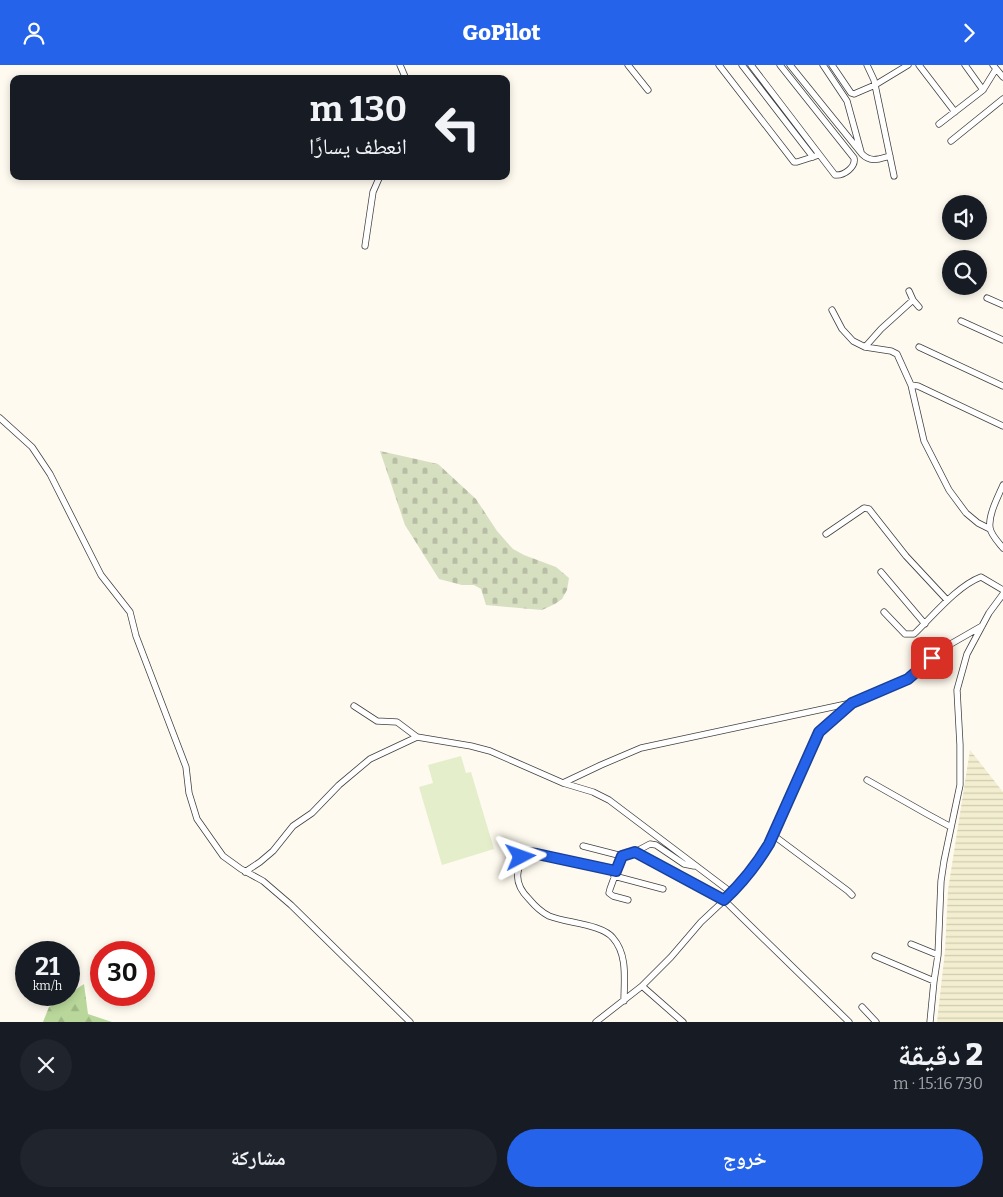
<!DOCTYPE html>
<html lang="ar">
<head>
<meta charset="utf-8">
<style>
  body { margin:0; font-family:Bitter,"Noto Naskh Arabic",serif; background:#20242c; color:#f1f3f6; direction:rtl; height:100vh; display:flex; flex-direction:column; font-size:19px; white-space:nowrap }
  * { box-sizing:border-box; margin:0 }
  p { font-size:16px; color:#9ea1a6 }
  .icon { flex:none; width:28px; height:28px; fill:none; stroke:currentColor; stroke-width:2; stroke-linecap:round; stroke-linejoin:round }
  .map { position:relative; height:957px; overflow:hidden; direction:ltr }
  .drawer { display:flex; flex-direction:column; background:#171b24; flex:1 }
  .drawer>* { flex:none }
  .top-card { position:absolute; left:10px; top:10px; width:500px; height:105px; border-radius:10px; box-shadow:0 2px 8px #0003; direction:rtl; background:#171b24; color:#f1f3f6; overflow:hidden }
  .buttons { position:absolute; left:942px; top:130px; display:grid; gap:10px }
  .buttons a { display:grid; place-items:center; width:45px; height:45px; border-radius:50%; background:#171b24; box-shadow:0 2px 8px #0003; font-size:25px }
  .speed { position:absolute; left:15px; top:876px; display:flex; gap:10px; font-size:25px; font-weight:700; text-align:center }
  .speed>* { display:grid; place-content:center; width:65px; height:65px; border-radius:50%; background:#171b24; box-shadow:0 2px 8px #0003; line-height:1 }
  .speed small { font-size:12px; font-weight:400 }
  .speed .limit { border:8px solid #d22; background:#fff; color:#111 }
  .pin { position:absolute; display:grid; place-items:center; width:42px; height:42px; color:#fff; margin:-21px; border-radius:10px; box-shadow:0 2px 8px #0006 }
  .me { position:absolute; width:55px; margin:-28px; rotate:86deg; stroke-linejoin:round; filter:drop-shadow(0 0 4px #0008) }
  .turn { display:flex; align-items:center; gap:18px; height:105px; padding:0 20px; font-size:22px }
  .turn .icon { width:65px; height:65px; stroke-width:2.5 }
  .turn b { display:block; font-size:35px; line-height:42px }
  .round { display:grid; place-items:center; flex:none; width:52px; height:52px; border-radius:26px; background:#20242c }
  .overview { display:flex; align-items:center; justify-content:space-between; height:85px; padding:0 20px }
  h1 { font-size:30px; font-weight:800; line-height:38px }
  .cta { display:flex; gap:10px; margin-top:auto; padding:10px 20px }
  .cta a { flex:1; height:58px; border-radius:30px; background:#2563eb; color:#fff; font-size:20px; font-weight:800; line-height:58px; text-align:center }
  .cta a+a { background:#20242c; color:#f1f3f6 }
  header { display:flex; justify-content:space-between; align-items:center; height:65px; padding:0 20px; background:#2563eb; color:#fff; font-size:22px; font-weight:800 }
  .map>svg:first-child { display:block }
</style>
</head>
<body>
<header><svg class="icon" aria-label="forward" viewBox="0 0 24 24"><path d="M9 5l7 7-7 7"/></svg>GoPilot<svg class="icon" aria-label="person" viewBox="0 0 24 24"><circle cx="12" cy="8" r="4"/><path d="M4 21q1-7 8-7t8 7"/></svg></header>
<div class="map">
<svg width="1003" height="957" viewBox="0 0 1003 957">
  <defs>
    <pattern id="farmland-rules" width="6" height="5" patternUnits="userSpaceOnUse" patternTransform="scale(1.25)"><rect width="6" height="5" fill="#f3eed0"/><path d="M0 2.5h6" fill="none" stroke="#cfcbb1"/></pattern>
    <pattern id="forest-firs" width="22" height="20" patternUnits="userSpaceOnUse" patternTransform="scale(1.25)"><rect width="22" height="20" fill="#b9d79a"/><path d="M5 1l3.5 6h-7zM16 11l3.5 6h-7z" fill="#9eb784"/></pattern>
    <pattern id="cemetery-stones" width="16" height="16" patternUnits="userSpaceOnUse" patternTransform="scale(1.25)"><rect width="16" height="16" fill="#d7dfc1"/><path d="M2 7V4a2 2 0 0 1 4 0v3zM10 15v-3a2 2 0 0 1 4 0v3z" fill="#b7bea5"/></pattern>
  </defs>
  <rect width="100%" height="100%" fill="#fefaef"/>
  <!-- farmland -->
  <path fill="url(#farmland-rules)" d="M970 685 1003 727V957H937L945 886 948 825Z"/>
  <!-- forest -->
  <path fill="url(#forest-firs)" d="M84 919 88 949 112 957H43L49 942Z"/>
  <!-- cemetery -->
  <path fill="url(#cemetery-stones)" d="M380 386 438 399 476 434 497 466 513 484 524 490 556 502 569 513 567 525 562 534 555 539 542 545 486 540 481 524 474 520H462L439 514 405 460Z"/>
  <!-- pitch -->
  <path fill="#e4eecb" d="M461 691 466 708 471 707 494 784 442 800 419 722 433 718 428 700Z"/>
  <g fill="none" stroke-linecap="round" stroke-linejoin="round">
    <!-- minor casing -->
    <g stroke="#404040" stroke-width="7">
      <path id="minor" d="M400 0 406 14
        M628 0 648 25
        M719 0 794 97H797L819 90
        M742 0 813 92
        M751 0 835 110C844 111 856 102 854 93L780 0
        M790 0 862 89C871 98 879 94 890 91
        M823 0 847 36 861 87
        M832 0 851 28 854 29 875 20 908 0
        M867 0 874 15 894 111
        M919 0 955 47
        M965 0 983 25
        M993 0 1003 12
        M939 59 983 25 996 4
        M951 76 1003 34
        M365 181 373 127 380 111
        M909 226 913 235 919 242
        M987 233 1003 240
        M832 245 842 264 853 276 865 282 891 286 897 289 911 320 924 376 949 425 966 448 978 458 990 464
        M961 256 1003 275
        M865 282 881 264 913 235
        M919 282 1003 321
        M911 320 918 321 1003 361
        M0 353 32 382 50 409 101 510 130 547 136 571 186 702 189 728 197 754 223 791 241 804 263 816 291 840 410 957
        M1003 420C998 432 988 450 990 463 991 470 999 478 1003 483
        M826 469 864 443 869 444 906 491 947 535
        M881 507 925 559
        M884 547 905 569H914C933 551 957 521 981 512L1003 525
        M354 641 377 656 397 657 417 672 471 681 490 686 563 718 593 727 609 735 732 828
        M867 715 927 749 951 762
        M563 718 601 700 641 683 851 638
        M773 770 848 826 852 830
        M583 781 622 791
        M635 787 724 835 849 957
        M616 806 528 788C519 790 520 799 518 807 516 818 521 826 529 834 534 840 541 847 549 851 566 858 602 859 613 873 628 890 624 915 624 936
        M245 807 260 797 273 786 293 761 312 748 339 720 370 694 417 672
        M614 811 663 824
        M628 835 613 831 609 828 610 824 622 791 635 787 650 779 656 780 684 799 694 801
        M911 879 938 890
        M875 891 934 916
        M642 921 683 957
        M862 942 876 957
        M596 957 642 921 671 892 701 857 732 828 760 793 769 779 819 667 852 638 908 614 921 602 942 584 982 561
        M930 957 934 916 938 890 941 816 944 796 960 720V680L957 625 967 589 989 548 1003 529"/>
    </g>
    <!-- minor -->
    <use href="#minor" stroke="#fff" stroke-width="5.5"/>
  </g>
  <g fill="none" stroke-linecap="round" stroke-linejoin="round">
    <!-- route casing -->
    <g stroke="#184099" stroke-width="12">
      <path id="route" d="M521 792C526 787 531 788 537 789L616 806 622 791 635 787 724 835C741 819 757 799 769 779L819 667 852 638 908 614 932 593"/>
    </g>
    <!-- route -->
    <use href="#route" stroke="#2563eb" stroke-width="9"/>
  </g>
</svg>
<div class="buttons">
<a><svg class="icon" aria-label="sound" viewBox="0 0 24 24"><path d="M4 9h4l5-4v14l-5-4H4zM17 9q2 3 0 6"/></svg></a>
<a><svg class="icon" aria-label="search" viewBox="0 0 24 24"><circle cx="10" cy="10" r="6"/><path d="M15 15l6 6"/></svg></a>
</div>
<div class="speed"><div>21<small>km/h</small></div><div class="limit">30</div></div>
<div class="pin" style="left:932px;top:593px;background:#d93025"><svg class="icon" aria-label="arrive" viewBox="0 0 24 24"><path d="M6 21V4h12l-3 4 3 4H6"/></svg></div>
<svg class="me" style="left:521px;top:792px" viewBox="-20 -20 40 40"><path d="M0-17L14 15 0 8-14 15z" fill="#2563eb" stroke="#fff" stroke-width="4"/></svg>
<div class="top-card">
<div class="turn"><svg class="icon" aria-label="left" viewBox="0 0 24 24"><path d="M17 20v-9H6M10 6l-5 5 5 5"/></svg><div><b>130 m</b>انعطف يسارًا</div></div>
</div>
</div>
<section class="drawer">
<div class="overview"><div><h1>2 دقيقة</h1><p>730 m · 15:16</p></div><a class="round"><svg class="icon" aria-label="close" viewBox="0 0 24 24"><path d="M6 6l12 12M18 6L6 18"/></svg></a></div>
<div class="cta"><a>خروج</a><a>مشاركة</a></div>
</section>
</body>
</html>
